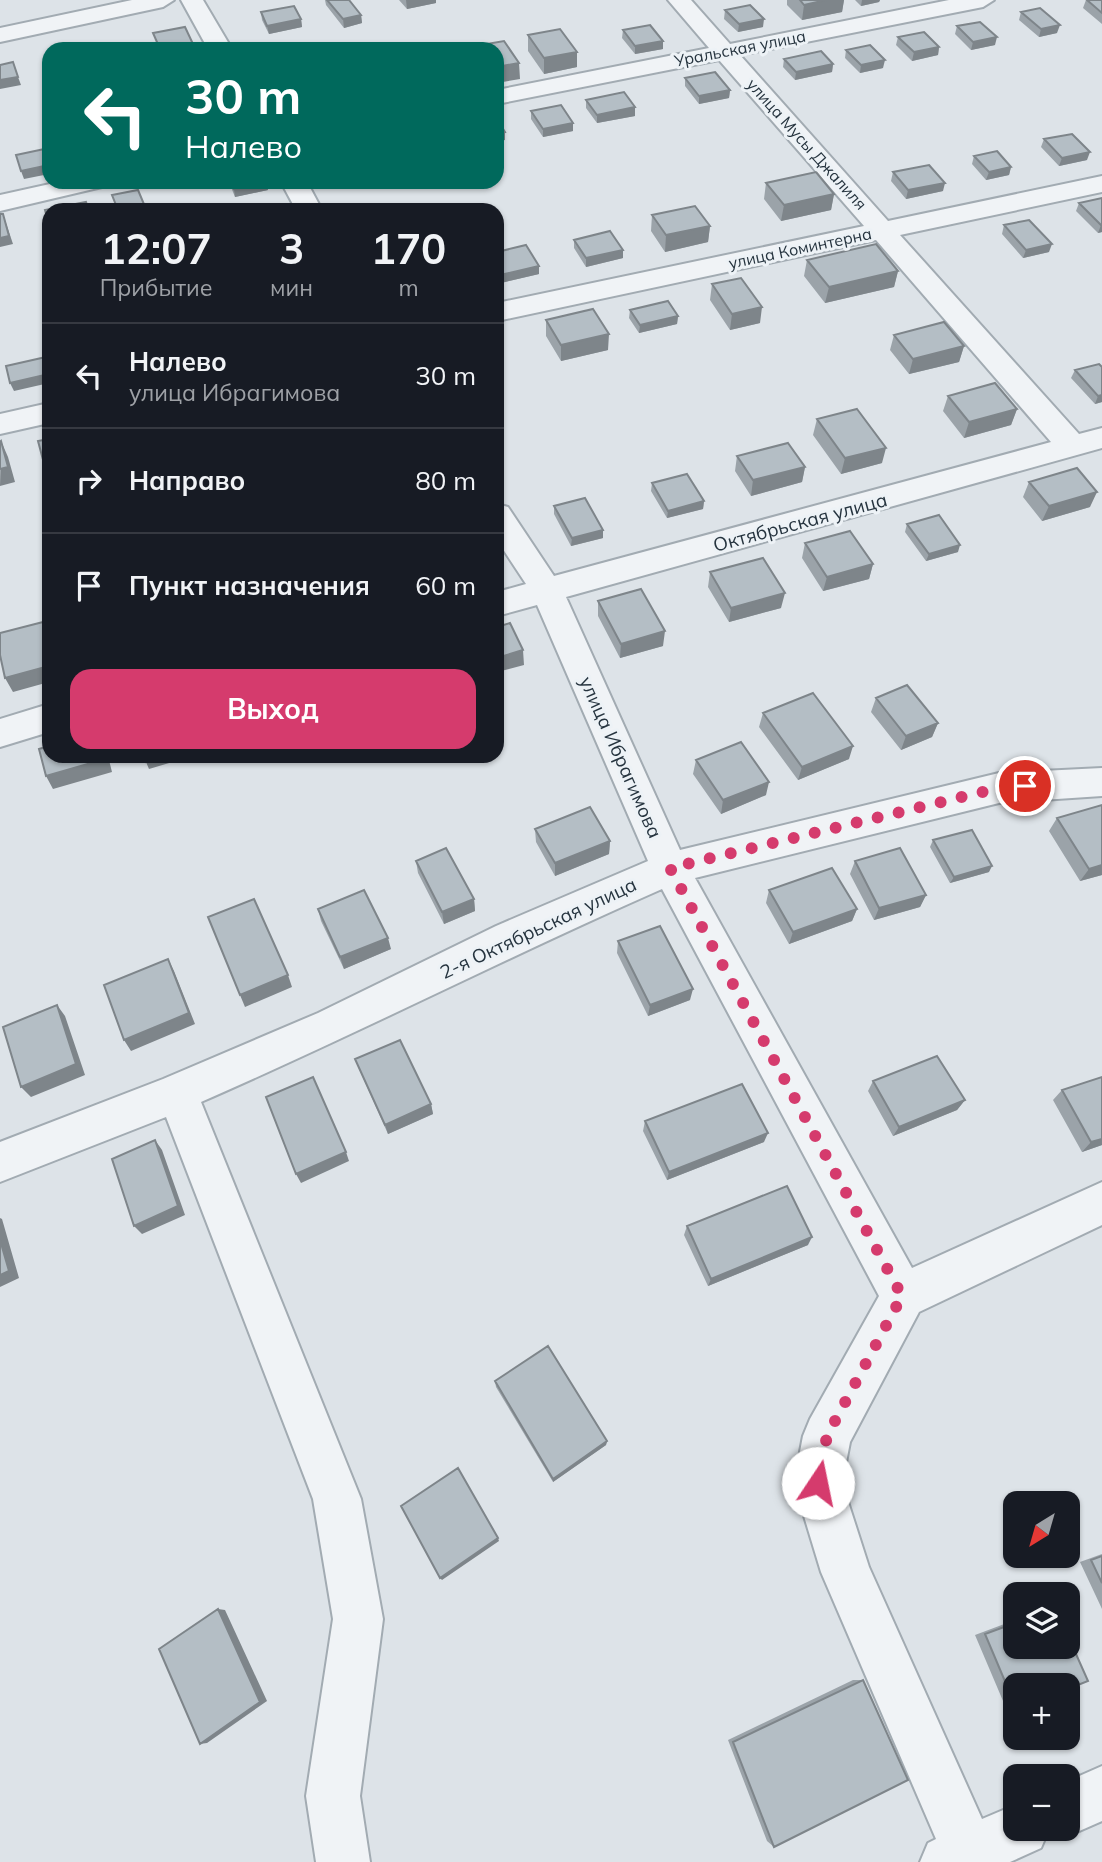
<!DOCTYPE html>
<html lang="ru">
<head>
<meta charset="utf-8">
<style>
  body { margin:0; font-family:Mulish,sans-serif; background:#242831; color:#f1f3f6; height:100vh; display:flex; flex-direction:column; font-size:26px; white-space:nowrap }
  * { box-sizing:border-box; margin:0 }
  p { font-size:23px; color:#9ea1a6 }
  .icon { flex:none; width:38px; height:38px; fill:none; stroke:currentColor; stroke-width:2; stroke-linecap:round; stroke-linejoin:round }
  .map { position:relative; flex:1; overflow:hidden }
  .details { position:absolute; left:42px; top:203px; width:462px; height:560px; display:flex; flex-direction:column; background:#171b24; border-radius:21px; box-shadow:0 2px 5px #0004 }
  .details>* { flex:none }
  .guide { position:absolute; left:42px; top:42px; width:462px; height:147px; border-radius:21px; box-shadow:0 2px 5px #0004; background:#00695c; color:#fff; overflow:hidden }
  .needle { width:46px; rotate:217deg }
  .buttons { position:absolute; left:1003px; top:1491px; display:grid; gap:14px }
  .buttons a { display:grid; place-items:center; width:77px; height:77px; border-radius:14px; background:#171b24; box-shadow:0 2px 5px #0004; font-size:35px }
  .pin { position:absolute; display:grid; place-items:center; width:60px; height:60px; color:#fff; margin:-30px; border:4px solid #fff; border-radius:50%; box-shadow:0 2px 7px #0007 }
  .me { position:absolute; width:77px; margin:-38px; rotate:11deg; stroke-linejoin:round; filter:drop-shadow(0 0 5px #0008) }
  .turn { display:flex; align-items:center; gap:24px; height:147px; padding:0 28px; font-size:32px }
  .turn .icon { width:91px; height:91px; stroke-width:2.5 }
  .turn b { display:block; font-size:49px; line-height:60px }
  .eta { display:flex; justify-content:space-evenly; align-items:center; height:119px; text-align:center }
  .eta b { font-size:42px; font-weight:700; line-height:49px }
  .primary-button { display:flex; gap:14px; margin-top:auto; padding:14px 28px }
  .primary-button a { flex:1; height:80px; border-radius:21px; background:#d53b6d; color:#fff; font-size:28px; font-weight:700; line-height:80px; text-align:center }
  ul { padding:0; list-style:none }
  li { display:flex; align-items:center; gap:21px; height:105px; padding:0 28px; border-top:2px solid #363941 }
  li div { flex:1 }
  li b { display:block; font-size:26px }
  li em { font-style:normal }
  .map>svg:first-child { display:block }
</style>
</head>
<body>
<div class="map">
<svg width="1102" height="1862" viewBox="0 0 1102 1862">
  <rect width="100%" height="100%" fill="#dde3e8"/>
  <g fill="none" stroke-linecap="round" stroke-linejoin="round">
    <!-- minor casing -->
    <g stroke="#a2abb2" stroke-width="4">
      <path id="minor" d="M132 0H174L163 7 0 42V28Z
        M181 0H203L232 49H208Z
        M668 0H691L730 44 949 0H994L983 7 740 55 888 221 1102 176V192L900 235 1079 434 1102 428V448L566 597 680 850 999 773 1102 768V796L999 803 695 878 912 1268 1102 1182V1225L919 1312 850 1442 842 1483 869 1567 982 1819 1015 1805V1829H1049L1041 1848 1010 1862H920L928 1843 936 1839 821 1572 794 1483 803 1436 810 1419 879 1296 662 889C507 957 357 1034 201 1102L361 1499 383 1619 360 1796 370 1862H316L306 1796 333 1619 313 1499 166 1117 0 1182V1142L163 1079 318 1013 496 926 648 861 537 605 497 616V592L526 584 497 540V504L508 507 554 576 1051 442 876 240 497 321V303L864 226 719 60 497 104V90L709 48Z
        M59 182H106L102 187 0 211V195Z
        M281 182H307L322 210H296Z
        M49 403V423L0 434V414Z
        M49 704V732L0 747V719Z
        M1102 1766V1821L1068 1836 1051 1829H1068V1781Z"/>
    </g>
    <!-- minor -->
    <use href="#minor" fill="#f0f3f6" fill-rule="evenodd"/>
  </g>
  <!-- wall -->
  <path fill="#9ba3a9" d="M325 0H349L361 15 362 23 344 28 326 5Z
    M399 0H436V3L407 9Z
    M787 0H844L842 12 802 20 787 5Z
    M855 0H880L879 2 861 6Z
    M1086 0H1102V24L1083 8Z
    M725 10 763 27 738 32 724 19Z
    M261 12 301 19 302 27 269 34 262 20Z
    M1021 12 1057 33 1039 37 1019 20Z
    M957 26 995 45 971 50 955 34Z
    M623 30 663 41V49L635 54 622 38Z
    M528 35 577 52V67L544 74 528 51Z
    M898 37 939 47 938 55 912 61 896 45Z
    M846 50 883 68 860 73 845 58Z
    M784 59 833 64 832 72 795 80 783 67Z
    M685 78 730 90 729 98 699 104 685 86Z
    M586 100 635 107V116L597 123 586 108Z
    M531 111 573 123V131L543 137 531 119Z
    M1044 139 1087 160 1059 166 1041 147Z
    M974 156 1011 167 1009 175 986 180 972 164Z
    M893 172 943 191 906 199 891 181Z
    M229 182H266L268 190 235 197Z
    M766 183 834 194 831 210 781 221 764 199Z
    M1102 198V232L1098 233 1076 211 1079 203Z
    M652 215 710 226 708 242 665 252 651 231Z
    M1004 225 1049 252 1023 258 1002 234Z
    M574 240 623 250V258L586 267 574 248Z
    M497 252 539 266V274L501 283 497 277Z
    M807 260 898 271 894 287 825 303 804 276Z
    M712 284 760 323 730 330 710 300Z
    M630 310 678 316 677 324 639 333 629 318Z
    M546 320 608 350 561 361 546 336Z
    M894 335 964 346 959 362 909 374 890 350Z
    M1099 364 1102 402 1095 404 1071 378 1075 370Z
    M948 396 1017 409 1011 425 964 438 943 411Z
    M817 419 882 463 841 474 813 435Z
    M737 456 805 467 802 482 751 496 735 471Z
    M1029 482 1090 507 1042 521 1023 497Z
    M652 483 704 501 703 509 667 518 651 491Z
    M554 506 603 538 571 546 554 514Z
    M907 524 958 552 926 561 905 532Z
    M805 543 873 564 869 579 823 591 802 558Z
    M710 572 781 608 729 622 708 587Z
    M598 601 663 646 620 658 598 616Z
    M876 698 938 723 932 737 901 750 871 712Z
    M763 713 849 759 798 780 759 727Z
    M696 760 766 795 721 814 693 774Z
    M1057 818 1102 875 1080 881 1049 831Z
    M535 829 610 841 609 854 555 876 536 842Z
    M933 840 989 872 950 883 930 847Z
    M416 861 474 899 475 911 444 924 418 873Z
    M855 861 926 895 920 907 874 920 850 874Z
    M769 890 857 909 852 921 789 944 766 903Z
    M318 909 391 949 344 969 321 921Z
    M618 941 690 1000 648 1016 617 953Z
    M355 1059 431 1104 433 1114 388 1134 359 1069Z
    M873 1081 965 1100 957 1110 893 1136 868 1091Z
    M1062 1090 1102 1145 1082 1152 1053 1100Z
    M645 1121 764 1142 667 1180 643 1131Z
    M687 1226 808 1245 708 1286 684 1235Z
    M495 1381 607 1441 606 1445 553 1482 496 1387Z
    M1102 1554V1609L1080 1562Z
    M1015 1620V1709L1006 1708 975 1635Z
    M853 1680H863L774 1847 767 1841 728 1740Z"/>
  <!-- shaded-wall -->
  <path fill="#7e858a" d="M406 0H436V3L407 9Z
    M826 0H844L842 12 802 20 804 5Z
    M862 0H880L879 2 861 6Z
    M361 15 362 23 344 28 343 19Z
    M301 19 302 27 269 34 267 26Z
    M764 19 763 27 738 32 739 24Z
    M1060 25 1057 33 1039 37 1041 29Z
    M997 37 995 45 971 50 973 42Z
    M663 41V49L635 54V46Z
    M193 44 194 49H167Z
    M939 47 938 55 912 61 914 52Z
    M577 52V67L544 74V58Z
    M885 60 883 68 860 73 861 65Z
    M519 63 520 79 497 83V67Z
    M833 64 832 72 795 80 796 72Z
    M18 77 21 85 0 89V80Z
    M730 90 729 98 699 104V96Z
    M635 107V116L597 123V115Z
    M573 123V131L543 137V129Z
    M505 132V140L497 142V134Z
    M1090 152 1087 160 1059 166 1062 158Z
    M49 165V174L24 179 21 171Z
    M1011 167 1009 175 986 180 989 172Z
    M266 182 268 190 235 197 234 189Z
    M945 183 943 191 906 199 908 190Z
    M834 194 831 210 781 221 784 205Z
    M3 214 13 244 0 247V238Z
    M1102 224V232L1098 233 1101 225Z
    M710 226 708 242 665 252 666 235Z
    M1052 244 1049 252 1023 258 1026 250Z
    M623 250V258L586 267V258Z
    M539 266V274L501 283 500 275Z
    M898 271 894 287 825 303 829 287Z
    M762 307 760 323 730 330 732 314Z
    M678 316 677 324 639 333 640 325Z
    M609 334 608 350 561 361V345Z
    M964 346 959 362 909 374 913 359Z
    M49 374V383L14 391 10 383Z
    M1102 395V402L1095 404 1098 396Z
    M1017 409 1011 425 964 438 969 422Z
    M1 441 8 457 15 482 0 486Z
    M886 448 882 463 841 474 845 458Z
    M805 467 802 482 751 496 753 480Z
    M1097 492 1090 507 1042 521 1049 506Z
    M704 501 703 509 667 518 668 511Z
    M603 530V538L571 546 572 538Z
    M960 545 958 552 926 561 929 554Z
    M873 564 869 579 823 591 827 577Z
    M785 593 781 608 729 622 731 608Z
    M43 622 49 633V644Z
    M665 631 663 646 620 658 621 644Z
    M523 650 524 665 497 672V658Z
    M49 666V682L13 692 5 678Z
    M938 723 932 737 901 750 906 736Z
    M853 746 849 759 798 780 802 767Z
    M105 756H108L112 772 53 789 46 776Z
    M167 756H185L186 758 149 769 146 762Z
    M769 782 766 795 721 814 723 800Z
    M610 841 609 854 555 876V863Z
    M1102 865V875L1080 881 1089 869Z
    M992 866 989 872 950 883 954 877Z
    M926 895 920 907 874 920 879 908Z
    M474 899 475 911 444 924 442 912Z
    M857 909 852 921 789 944 793 932Z
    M388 938 391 949 344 969 340 957Z
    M168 959 174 971 195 1024 131 1051 124 1040Z
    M288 975 292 987 245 1007 240 995Z
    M693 989 690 1000 648 1016 650 1005Z
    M57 1005 65 1016 85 1075 31 1097 21 1087Z
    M965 1100 957 1110 893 1136 899 1127Z
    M431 1104 433 1114 388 1134 385 1125Z
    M768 1133 764 1142 667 1180 669 1172Z
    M1102 1139V1145L1082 1152 1091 1142Z
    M155 1140 162 1150 185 1215 142 1234 134 1226Z
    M346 1152 349 1161 301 1183 296 1174Z
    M0 1218 2 1219 19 1278 0 1287Z
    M812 1237 808 1245 708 1286 711 1279Z
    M607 1441 606 1445 553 1482V1479Z
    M498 1538 499 1541 442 1580 440 1578Z
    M218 1609 225 1610 267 1701 207 1743 200 1744Z"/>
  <!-- building -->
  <path fill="#b4bec5" stroke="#7e858a" stroke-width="2" d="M327 0H349L361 15 343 19Z
    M800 0H826L804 5Z
    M1087 0H1102V13Z
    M750 5 764 19 739 24 725 10Z
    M294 6 301 19 267 26 261 12Z
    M1040 8 1060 25 1041 29 1021 12Z
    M980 22 997 37 973 42 957 26Z
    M650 25 663 41 635 46 623 30Z
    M185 27 193 44 167 49H160L153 33Z
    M560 29 577 52 544 58 528 35Z
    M924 32 939 47 914 52 898 37Z
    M504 41 519 63 497 67V49H477L475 46Z
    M870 45 885 60 861 65 846 50Z
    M821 51 833 64 796 72 784 59Z
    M13 62 18 77 0 80V65Z
    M715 72 730 90 699 96 685 78Z
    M624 92 635 107 597 115 586 100Z
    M561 105 573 123 543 129 531 111Z
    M497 119 505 132 497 134Z
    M1072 134 1090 152 1062 158 1044 139Z
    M49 148V165L21 171 16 155Z
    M997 151 1011 167 989 172 974 156Z
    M929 165 945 183 908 190 893 172Z
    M816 172 834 194 784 205 766 183Z
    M231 182H266L234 189Z
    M138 190 146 209 118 210 112 195Z
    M1102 198V224L1101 225 1079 203Z
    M86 202 89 210H49V224L45 210Z
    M695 206 710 226 666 235 652 215Z
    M0 214H3L9 236 0 238Z
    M1029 220 1052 244 1026 250 1004 225Z
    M610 231 623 250 586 258 574 240Z
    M876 244 898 271 829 287 807 260Z
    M526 245 539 266 500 275 497 269V252Z
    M741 278 762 307 732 314 712 284Z
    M668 301 678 316 640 325 630 310Z
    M593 309 609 334 561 345 546 320Z
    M944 322 964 346 913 359 894 335Z
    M46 357 49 367V374L10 383 6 366Z
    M1099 364 1102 367V395L1098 396 1075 370Z
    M995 383 1017 409 969 422 948 396Z
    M857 409 886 448 845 458 817 419Z
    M49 439V470L46 471 38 441Z
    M1 441 8 467 0 469V442Z
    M788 443 805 467 753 480 737 456Z
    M1077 468 1097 492 1049 506 1029 482Z
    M687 474 704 501 668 511 652 483Z
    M585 498 603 530 572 538 554 506Z
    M939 515 960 545 929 554 907 524Z
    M850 531 873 564 827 577 805 543Z
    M763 558 785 593 731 608 710 572Z
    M641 589 665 631 621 644 598 601Z
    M43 622 49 644V666L5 678 0 655V633Z
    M510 623 523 650 497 658V627Z
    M907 685 938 723 906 736 876 698Z
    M813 693 853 746 802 767 763 713Z
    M741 742 769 782 723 800 696 760Z
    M49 746V756H105V759L46 776 39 749Z
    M144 756H167L146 762Z
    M1102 805V865L1089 869 1057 818Z
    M590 807 610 841 555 863 535 829Z
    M972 830 992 866 954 877 933 840Z
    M446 848 474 899 442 912 416 861Z
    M900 848 926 895 879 908 855 861Z
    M832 868 857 909 793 932 769 890Z
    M364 890 388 938 340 957 318 909Z
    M254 899 288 975 240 995 208 917Z
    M660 926 693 989 650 1005 618 941Z
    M168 959 189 1013 124 1040 104 985Z
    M57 1005 76 1064 21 1087 3 1027Z
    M400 1040 431 1104 385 1125 355 1059Z
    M937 1056 965 1100 899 1127 873 1081Z
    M313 1077 346 1152 296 1174 266 1097Z
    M1102 1077V1139L1091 1142 1062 1090Z
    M742 1084 768 1133 669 1172 645 1121Z
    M155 1140 178 1206 134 1226 112 1159Z
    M787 1186 812 1237 711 1279 687 1226Z
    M0 1240 9 1271 0 1275Z
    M548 1346 607 1441 553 1479 495 1381Z
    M458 1468 498 1538 440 1578 401 1506Z
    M1102 1556V1583L1091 1560Z
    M218 1609 260 1702 200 1744 159 1649Z
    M1015 1623V1647H1068V1636L1088 1681 1068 1689V1685H1015V1705L985 1634Z
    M863 1680 908 1780 774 1847 733 1742Z"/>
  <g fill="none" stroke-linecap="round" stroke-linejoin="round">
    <!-- route -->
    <path stroke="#d53b6d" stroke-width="12" stroke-dasharray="0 21.6" d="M818 1483 827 1436 902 1296 670 868 999 788 1025 786"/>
  </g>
  <g text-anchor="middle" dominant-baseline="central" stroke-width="6" stroke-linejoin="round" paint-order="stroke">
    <!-- far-street labels -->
    <g font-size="16" fill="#26343f" stroke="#edf2f6">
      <text transform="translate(740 48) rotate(-11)">Уральская улица</text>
      <text transform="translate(807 144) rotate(48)">улица Мусы Джалиля</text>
      <text transform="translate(800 248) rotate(-12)">улица Коминтерна</text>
    </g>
    <!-- street labels -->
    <g font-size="19" fill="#26343f" stroke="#edf2f6">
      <text transform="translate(800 522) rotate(-15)">Октябрьская улица</text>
      <text transform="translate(621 757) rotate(66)">улица Ибрагимова</text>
      <text transform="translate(538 928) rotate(-25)">2-я Октябрьская улица</text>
    </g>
  </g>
</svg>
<div class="buttons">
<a><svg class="needle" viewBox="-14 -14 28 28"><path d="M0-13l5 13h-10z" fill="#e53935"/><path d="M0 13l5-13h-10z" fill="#9ea1a6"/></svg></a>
<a><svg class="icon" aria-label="layers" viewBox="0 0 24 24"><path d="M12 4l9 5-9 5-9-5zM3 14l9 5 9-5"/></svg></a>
<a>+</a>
<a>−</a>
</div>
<div class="pin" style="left:1025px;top:786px;background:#d93025"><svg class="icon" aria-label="arrive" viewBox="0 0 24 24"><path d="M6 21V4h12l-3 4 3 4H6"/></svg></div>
<svg class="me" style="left:818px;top:1483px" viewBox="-20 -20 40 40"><circle r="19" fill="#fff"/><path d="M0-13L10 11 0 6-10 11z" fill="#d53b6d"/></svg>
<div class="guide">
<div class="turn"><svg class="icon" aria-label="left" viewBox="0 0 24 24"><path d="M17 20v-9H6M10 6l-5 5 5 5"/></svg><div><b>30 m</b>Налево</div></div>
</div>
<section class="details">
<div class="eta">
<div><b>12:07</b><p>Прибытие</p></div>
<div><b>3</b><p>мин</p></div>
<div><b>170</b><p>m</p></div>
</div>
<ul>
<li><svg class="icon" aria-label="left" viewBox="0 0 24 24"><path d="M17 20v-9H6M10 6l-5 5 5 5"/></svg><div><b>Налево</b><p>улица Ибрагимова</p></div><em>30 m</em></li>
<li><svg class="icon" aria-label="right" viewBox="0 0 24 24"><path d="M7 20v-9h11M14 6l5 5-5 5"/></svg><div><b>Направо</b></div><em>80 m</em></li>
<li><svg class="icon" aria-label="arrive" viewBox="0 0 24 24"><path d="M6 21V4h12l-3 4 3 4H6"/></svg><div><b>Пункт назначения</b></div><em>60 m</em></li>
</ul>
<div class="primary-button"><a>Выход</a></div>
</section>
</div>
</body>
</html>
